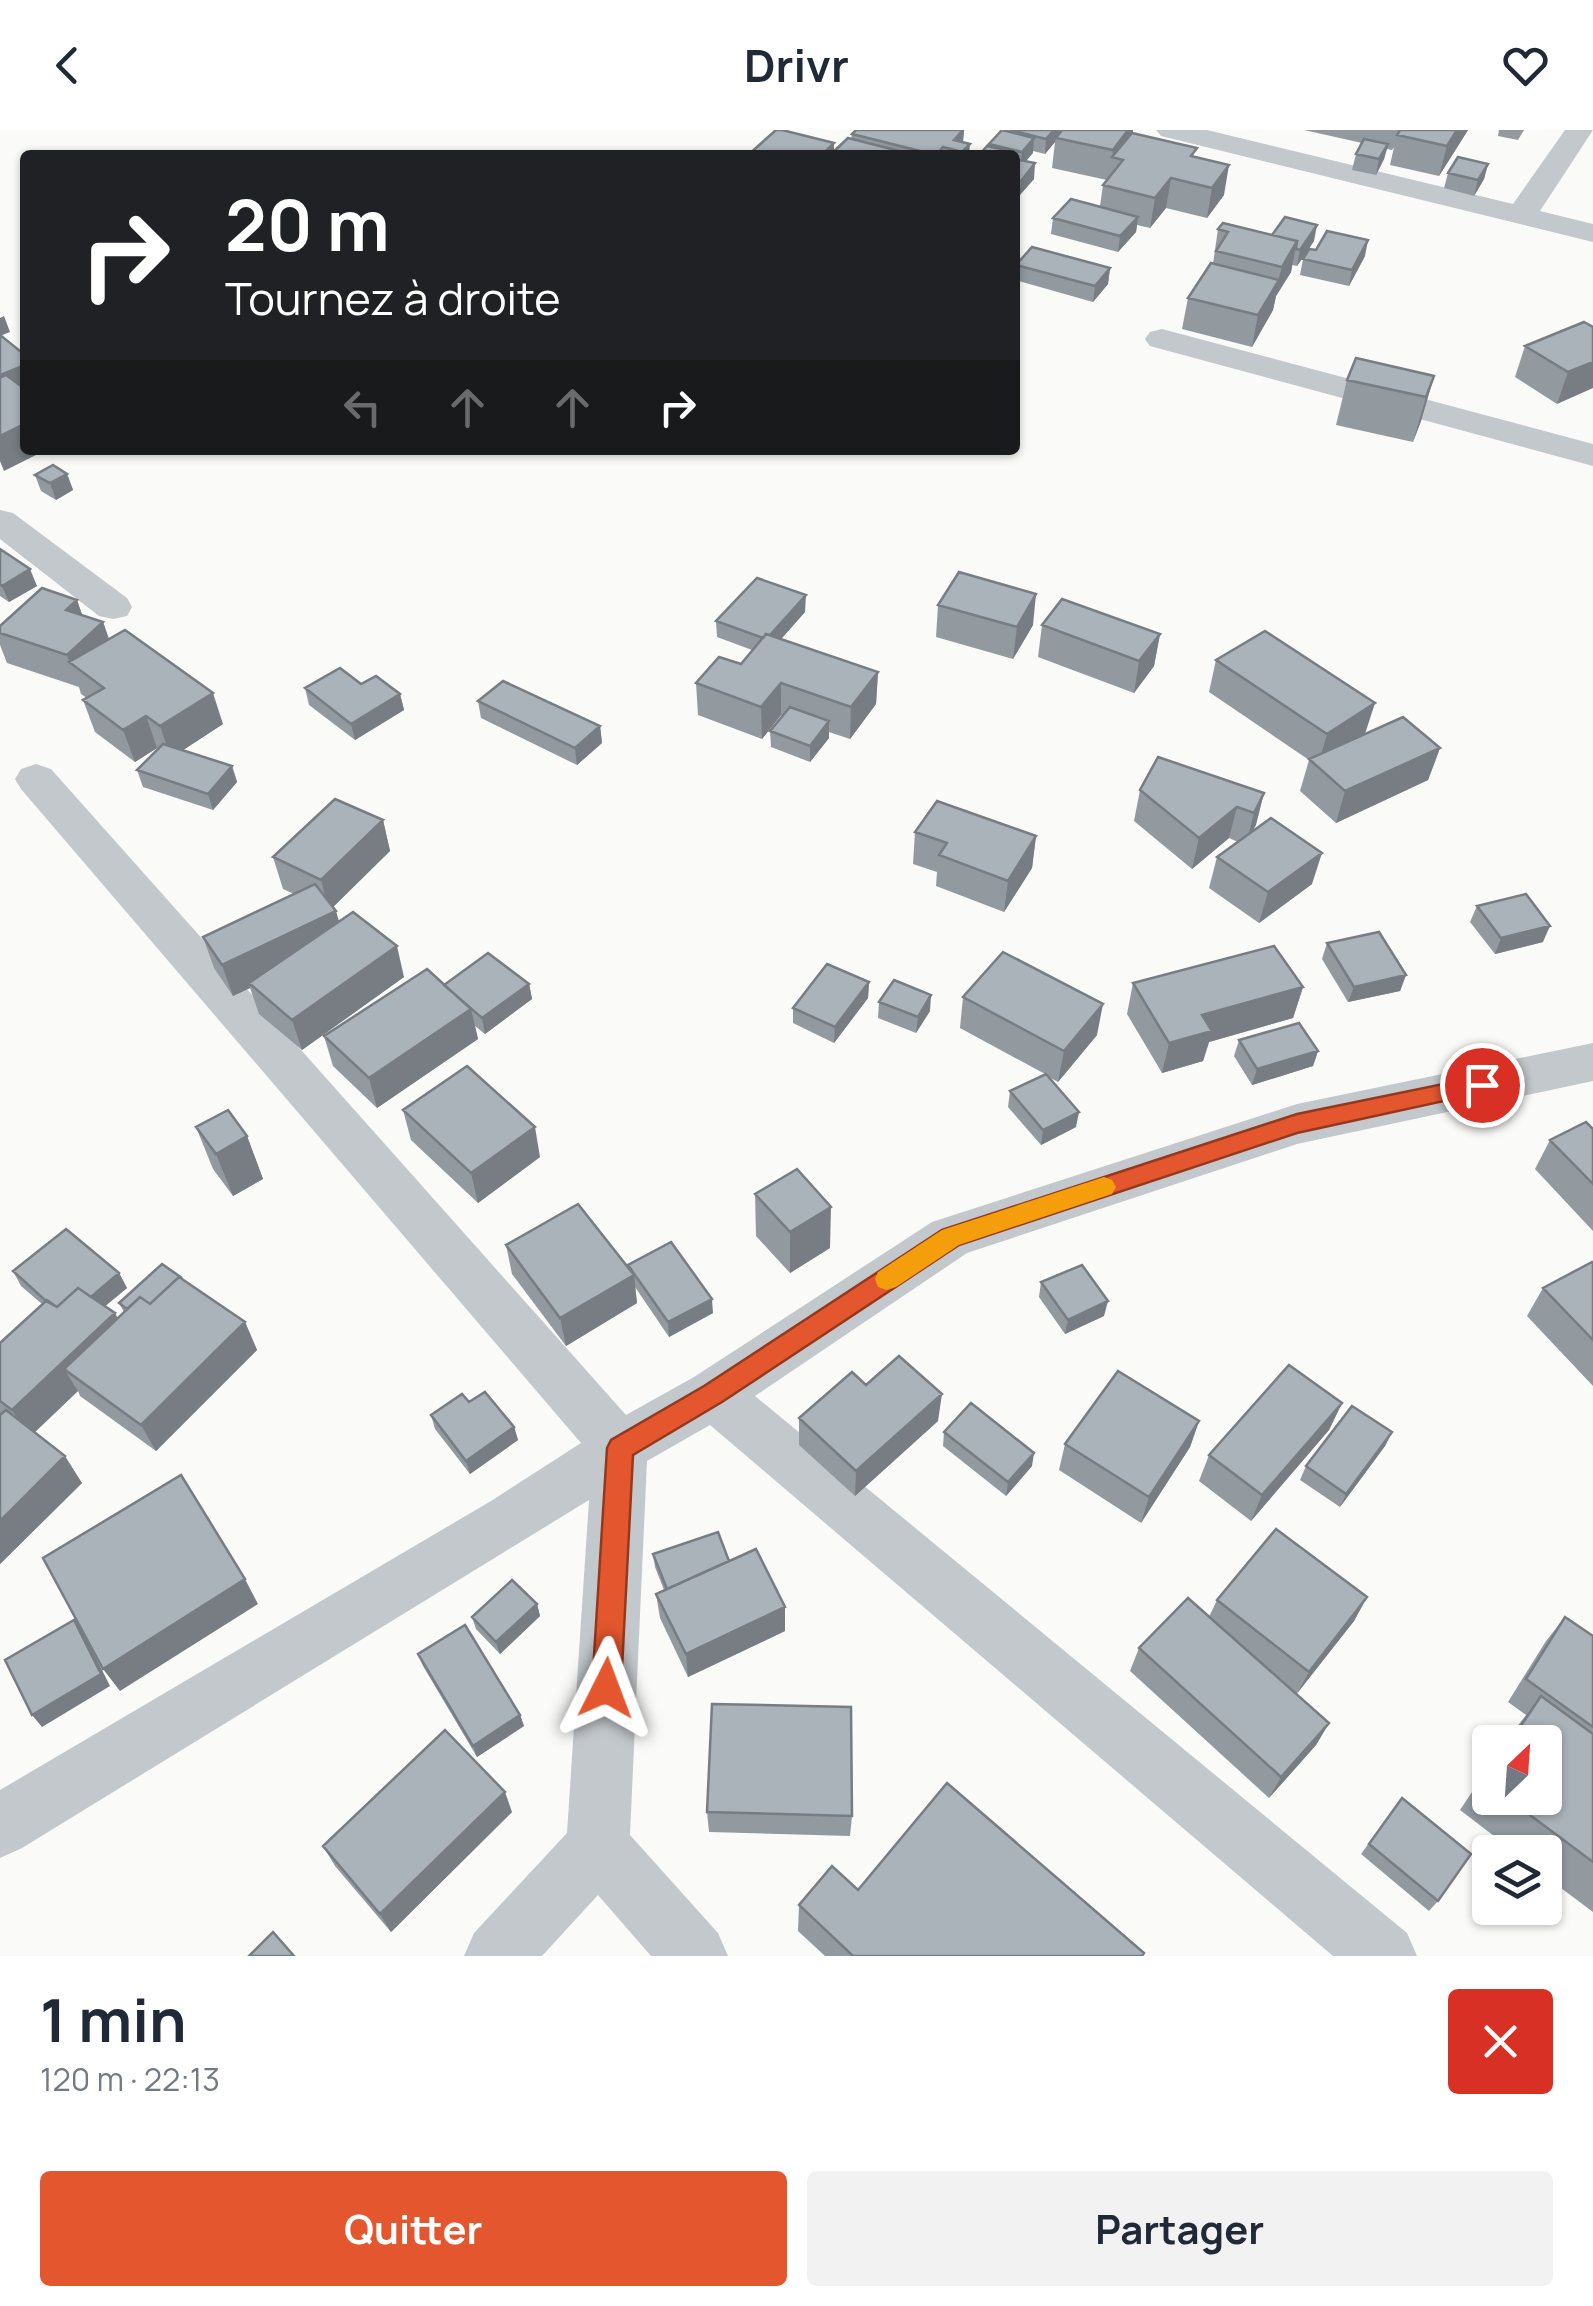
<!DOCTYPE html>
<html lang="fr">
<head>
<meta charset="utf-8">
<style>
  body { margin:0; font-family:Manrope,sans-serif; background:#f2f2f3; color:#1f2937; height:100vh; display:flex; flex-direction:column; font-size:38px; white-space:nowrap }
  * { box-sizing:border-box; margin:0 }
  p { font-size:32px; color:#747a83 }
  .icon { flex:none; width:55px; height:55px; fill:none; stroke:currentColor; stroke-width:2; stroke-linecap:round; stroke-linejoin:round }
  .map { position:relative; height:1826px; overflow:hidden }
  .side { display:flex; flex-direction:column; background:#fff; flex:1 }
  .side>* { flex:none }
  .banner { position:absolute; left:20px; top:20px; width:1000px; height:305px; border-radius:10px; box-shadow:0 2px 8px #0004; background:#202124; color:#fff; overflow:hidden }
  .needle { width:65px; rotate:25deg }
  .buttons { position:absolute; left:1472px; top:1595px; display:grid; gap:20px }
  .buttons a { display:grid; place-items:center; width:90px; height:90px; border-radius:10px; background:#fff; box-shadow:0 2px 8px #0004; font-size:50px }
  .pin { position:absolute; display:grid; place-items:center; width:85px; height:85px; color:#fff; margin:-42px; border:5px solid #fff; border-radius:50%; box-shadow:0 2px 10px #0007 }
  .me { position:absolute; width:110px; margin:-55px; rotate:3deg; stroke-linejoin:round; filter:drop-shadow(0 0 8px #0008) }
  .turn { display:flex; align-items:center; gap:35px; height:210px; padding:0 40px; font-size:45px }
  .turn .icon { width:130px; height:130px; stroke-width:2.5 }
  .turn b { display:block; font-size:70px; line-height:85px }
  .lanes { display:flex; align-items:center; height:95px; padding:0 40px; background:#0003; justify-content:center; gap:50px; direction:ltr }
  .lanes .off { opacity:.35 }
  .round { display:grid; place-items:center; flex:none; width:105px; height:105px; border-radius:10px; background:#f2f2f3 }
  .head { display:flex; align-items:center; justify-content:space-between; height:170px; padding:0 40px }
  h1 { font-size:60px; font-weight:700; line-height:75px }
  .primary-button { display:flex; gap:20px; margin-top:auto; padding:20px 40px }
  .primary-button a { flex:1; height:115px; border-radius:10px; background:#e4572e; color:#fff; font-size:40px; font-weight:700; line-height:115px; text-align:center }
  .primary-button a+a { background:#f2f2f3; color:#1f2937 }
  header { display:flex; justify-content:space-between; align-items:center; height:130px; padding:0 40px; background:#fff; font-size:45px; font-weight:700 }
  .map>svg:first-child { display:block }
</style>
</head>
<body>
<header><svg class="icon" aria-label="back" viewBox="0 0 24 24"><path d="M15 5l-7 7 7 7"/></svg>Drivr<svg class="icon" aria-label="heart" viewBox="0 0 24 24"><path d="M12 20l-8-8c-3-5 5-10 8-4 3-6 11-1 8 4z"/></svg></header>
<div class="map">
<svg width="1593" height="1826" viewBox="0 0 1593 1826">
  <rect width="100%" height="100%" fill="#fafaf8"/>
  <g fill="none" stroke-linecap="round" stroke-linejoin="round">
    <!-- minor -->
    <path fill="#c3c8cc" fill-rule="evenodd" d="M1156 0H1207L1513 74 1565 0H1593L1540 81 1593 94V112L1161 6Z
      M1162 199 1593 314V336L1150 216 1145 209 1150 202Z
      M0 380 13 383 127 468 132 477 127 486 113 489 99 486 0 409Z
      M36 634 51 639 626 1285 694 1247 932 1092 1297 974 1593 913V951L1297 1014 967 1123 755 1266 1407 1803 1417 1826H1333L710 1295 647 1331 630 1705 718 1803 728 1826H651L598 1765 542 1826H464L474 1803 567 1703 589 1370 22 1718 0 1728V1660L491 1371 581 1313 21 659 15 649 21 639Z"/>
  </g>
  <!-- wall -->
  <path fill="#929a9f" d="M964 0 963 12 969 25H748L834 13V21L851 9 852 4Z
    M1006 0H1133V3L1196 27 1224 65 1207 88 1166 78 1150 98 1137 95 1136 102 1118 122 1051 104 1053 88 1100 76 1103 55 1107 50 1052 38 1055 12 1045 24 1033 21 1026 31 1034 49 1019 66 1015 65V25L989 17V14Z
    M1304 0H1468L1439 46 1390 35 1394 17 1392 20 1387 19 1384 29 1376 45 1352 40 1356 24 1362 13Z
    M1499 0H1524L1518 10 1498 6Z
    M1488 34 1484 49 1474 66 1444 58 1448 43Z
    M1218 99 1314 111 1297 136 1292 135 1291 142 1276 166 1273 180 1252 217 1182 199 1188 168 1213 134Z
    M1365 126 1349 156 1300 145 1303 129Z
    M1016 135 1110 138 1108 154 1093 172 1015 150Z
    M1593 197 1557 274 1515 247 1525 216Z
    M1434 246 1421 291 1413 312 1336 295 1347 250Z
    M67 344 73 360 56 370 41 361 35 345Z
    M0 419 37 456 9 472 0 466Z
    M77 470 82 485 103 492 109 510 223 594 183 620 232 636 237 652 213 680 143 657 137 640 158 618H157L135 632 95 602 83 570 87 568 81 564 79 557 7 533 0 515V496Z
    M938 475 1033 495 1013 529 936 507Z
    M805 482 781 509 878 542 876 574 850 609 829 602V608L810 632 771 617 770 601 783 586 781 585 762 609 698 585 696 553 741 534 752 520 717 507 716 491Z
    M1042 495 1160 504 1154 536 1134 563 1038 527Z
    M1216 530 1365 604 1440 618 1428 650 1336 693 1300 661 1309 630 1209 562Z
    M361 554 400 564 404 580 355 610 309 575 305 558Z
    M478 571 600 596 602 613 577 635 481 588Z
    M1140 660 1264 663 1253 701 1312 754 1259 793 1209 758 1217 727 1238 712 1229 708 1192 739 1134 691Z
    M383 690 390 721 333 777 339 792 404 847 302 920 259 884 250 858 233 866 214 838 203 807 294 764 283 759 273 727Z
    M915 702 1036 706 1032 738 1004 782 936 756 937 742 913 734Z
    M1477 776 1543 812 1495 824 1470 792Z
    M1327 813 1406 845 1400 861 1348 872 1322 829Z
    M869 852 868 868 834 913 793 893V878Z
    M1133 853 1303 857 1293 888 1209 912 1203 931 1162 943 1127 884Z
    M529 854 532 869 485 904 475 896 478 909 377 978 333 936 324 906 444 855Z
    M963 867 1097 905 1058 952 1047 946 1076 997 1041 1015 1008 977 1010 961 1045 944 960 898Z
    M879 872 930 881 916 903 878 888Z
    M1239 910 1318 921 1313 936 1252 955 1234 926Z
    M403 980 540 1027 478 1073 411 1010Z
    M196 997 247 1006 263 1049 233 1066 213 1039Z
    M1593 999V1101L1535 1039 1550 1010Z
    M755 1064 830 1118 790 1143 756 1106Z
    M506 1115 629 1139 628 1135 713 1183 669 1207 635 1157 637 1173 566 1216 512 1144Z
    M1593 1133V1256L1527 1186 1543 1158Z
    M13 1141 119 1143 127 1158 105 1176 117 1188 124 1182 119 1173 245 1192 257 1220 156 1321 80 1266 78 1261 34 1302 82 1353 0 1434V1213L42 1174 21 1156Z
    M1041 1152 1104 1186 1065 1204 1039 1167Z
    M866 1255 938 1291 855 1366 799 1315V1288Z
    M469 1272 514 1297 518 1310 470 1344 435 1299 431 1285Z
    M1342 1273 1329 1300 1251 1391 1199 1351 1209 1325Z
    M1199 1291 1190 1317 1141 1393 1059 1340 1065 1314Z
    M944 1302 1032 1336 1006 1366 943 1316Z
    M1392 1302 1385 1316 1340 1377 1300 1350 1306 1336Z
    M653 1424 729 1431 785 1501 688 1547 660 1488 656 1464 664 1460 655 1437Z
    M1367 1467 1354 1491 1296 1564 1329 1593 1316 1615 1269 1668 1130 1541 1139 1518 1209 1487 1217 1470Z
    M537 1474 540 1486 500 1524 476 1499 472 1487Z
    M1565 1487 1593 1506V1782L1545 1746V1722H1515L1460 1680 1490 1635V1668H1545V1612H1505L1526 1585 1508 1572 1546 1511Z
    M418 1524 520 1585 524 1596 477 1627 423 1536Z
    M1402 1668 1438 1771 1429 1781 1361 1724Z
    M512 1682 391 1802 335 1736 323 1716Z
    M707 1682 852 1686 850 1706 709 1702Z
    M858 1760 1143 1826H825L798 1801 799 1775Z"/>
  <!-- shaded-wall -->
  <path fill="#777d82" d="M964 0 962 22 970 14 969 25H962V22L954 10Z
    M1054 0H1066L1056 8 1055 12 1045 24 1046 9Z
    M1128 0H1133L1130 22 1123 30 1112 27 1113 20Z
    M1457 0H1468L1439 46 1447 16Z
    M1034 8 1033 23 1021 37 1022 22Z
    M834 13V25H822Z
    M1388 14 1384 29 1376 45 1379 29Z
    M1035 33 1034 49 1019 66 1021 51Z
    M1488 34 1484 49 1474 66 1478 50Z
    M1229 35 1224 65 1207 88 1212 58Z
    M1171 48 1166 78 1150 98 1155 68Z
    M1138 87 1136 102 1118 122 1120 106Z
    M1317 95 1314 111 1297 136 1300 120Z
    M1368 110 1365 126 1349 156 1352 140Z
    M1297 111 1291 142 1276 166 1273 180 1252 217 1258 185 1278 151 1282 137Z
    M1110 138 1108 154 1093 172 1095 156Z
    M4 186 10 202 0 206V188Z
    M1593 232V258L1557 274 1568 242Z
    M25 235V271L0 282V245Z
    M1434 246 1421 291 1413 312 1426 267Z
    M25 294V320H46L4 341 0 331V306Z
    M67 344 73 360 56 370 50 353Z
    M30 439 37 456 9 472 2 456Z
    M1036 464 1033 495 1013 529 1017 497Z
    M806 465 805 482 767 525V509Z
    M77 470 88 502 66 480Z
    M103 492 114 523 70 533 67 525Z
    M1160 504 1154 536 1134 563 1139 531Z
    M878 542 876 574 850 609 851 577Z
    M781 553V585L762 609 761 577Z
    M213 563 223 594 171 628 160 596Z
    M400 564 404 580 355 610 351 594Z
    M1375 573 1365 604 1318 636 1327 604Z
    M146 586 157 618 135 632 123 600Z
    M829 591V608L810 632V616Z
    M600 596 602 613 577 635 575 618Z
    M1440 618 1428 650 1336 693 1345 661Z
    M232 636 237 652 213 680 208 664Z
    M1264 663 1256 695 1246 714 1254 683Z
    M1237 677 1229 708 1192 739 1199 708Z
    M383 690 390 721 329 781 321 750Z
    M1036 706 1032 738 1004 782 1008 751Z
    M1322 723 1312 754 1259 793 1268 762Z
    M336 781 345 812 249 853 250 858 233 866 222 835Z
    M1550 796 1543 812 1495 824 1501 808Z
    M397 816 404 847 302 920 292 890Z
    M1406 845 1400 861 1348 872 1354 857Z
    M869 852 868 868 834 913 835 897Z
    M529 854 532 869 485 904 482 888Z
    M1303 857 1293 888 1209 912 1203 931 1162 943 1169 913 1202 885Z
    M931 865 930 881 916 903 918 887Z
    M1103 874 1097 905 1058 952 1064 921Z
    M471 879 478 909 377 978 369 948Z
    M1318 921 1313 936 1252 955 1257 939Z
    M1079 982 1076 997 1041 1015 1043 1000Z
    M535 997 540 1027 478 1073 471 1043Z
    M247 1006 263 1049 233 1066 216 1024Z
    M831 1077 830 1118 790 1143V1102Z
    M119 1143 127 1158 74 1202 66 1188Z
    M634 1145 637 1173 566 1216 560 1188Z
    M712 1169 713 1183 669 1207 668 1192Z
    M1108 1171 1104 1186 1065 1204 1068 1190Z
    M115 1183 130 1211 64 1239 78 1261 30 1307 12 1280Z
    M245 1192 257 1220 156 1321 141 1295Z
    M942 1264 938 1291 855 1366 856 1341Z
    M1342 1273 1329 1300 1251 1391 1262 1365Z
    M1199 1291 1190 1317 1141 1393 1149 1367Z
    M514 1297 518 1310 470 1344 466 1331Z
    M1392 1302 1385 1316 1340 1377 1346 1364Z
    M1034 1323 1032 1336 1006 1366 1008 1352Z
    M65 1326 82 1353 0 1434V1391Z
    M245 1449 258 1474 120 1561 103 1539Z
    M1367 1467 1354 1491 1296 1565 1309 1542Z
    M537 1474 540 1486 500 1524 496 1512Z
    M785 1477V1501L688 1547 686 1524Z
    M74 1490 83 1502 110 1556 42 1597 32 1585Z
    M520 1585 524 1596 477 1627 473 1616Z
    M1329 1593 1316 1615 1269 1668 1281 1647Z
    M505 1662 512 1682 391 1802 380 1784Z"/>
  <!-- building -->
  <path fill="#aab3b9" stroke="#777d82" stroke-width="2.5" d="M776 0H782L834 13 822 25H748Z
    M856 0H963L954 10 970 14 962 22 943 17 936 25 852 4Z
    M1002 0 1034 8 1022 22 989 14Z
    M1010 0H1054L1046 9Z
    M1062 0H1128L1113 20 1056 8Z
    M1400 0H1457L1447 16 1397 5Z
    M1132 3 1197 18 1191 26 1229 35 1212 58 1171 48 1155 68 1103 55 1123 30 1112 27Z
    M848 8 915 25H830Z
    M1364 9 1388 14 1379 29 1356 24Z
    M987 16 1016 22 1014 25H979Z
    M1458 27 1488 34 1478 50 1448 43Z
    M1015 29 1035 33 1021 51 1015 49Z
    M1071 69 1138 87 1120 106 1053 88Z
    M1285 87 1317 95 1300 120 1296 119 1297 111 1272 105Z
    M1223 93 1297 111 1282 137 1216 121 1228 102 1218 99Z
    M1327 101 1368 110 1352 140 1303 129 1309 119 1316 120Z
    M1032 117 1110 138 1095 156 1016 135Z
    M1211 133 1279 150 1258 185 1188 168Z
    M1584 192 1593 197V232L1568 242 1525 216Z
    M0 205 25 225V235L0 245Z
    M1356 228 1434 246 1426 267 1347 250Z
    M6 245 25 259V294L0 306V248Z
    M53 335 67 344 50 353 35 345Z
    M0 419 30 439 2 456 0 454Z
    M959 442 1036 464 1017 497 938 475Z
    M757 448 806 465 770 505 766 504 763 508 716 491Z
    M42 458 77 470 66 480 103 492 67 525 0 503V496Z
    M1062 469 1160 504 1139 531 1042 495Z
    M125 500 213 563 160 596 146 586 123 600 83 570 104 558 69 532Z
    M1265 501 1375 573 1327 604 1216 530Z
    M766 504 878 542 851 577 781 553 761 577 696 553 719 527 741 534Z
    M340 538 361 554 376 546 400 564 351 594 305 558Z
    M503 551 600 596 575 618 478 571Z
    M790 577 829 591 810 616 770 601Z
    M1403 587 1440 618 1345 661 1309 629Z
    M163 614 232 636 208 664 137 640Z
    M1158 627 1264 663 1254 683 1237 677 1199 708 1140 660Z
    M335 669 383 690 321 750 273 727Z
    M937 671 1036 706 1008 751 939 725 947 713 915 702Z
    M1271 688 1322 723 1268 762 1217 727Z
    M315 754 336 781 222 835 203 807Z
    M1526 764 1550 796 1501 808 1477 776Z
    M353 782 397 816 292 890 249 853Z
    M1379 802 1406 845 1354 857 1327 813Z
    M1274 816 1303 857 1202 885 1212 901 1169 913 1133 853Z
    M1003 822 1103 874 1064 921 963 867Z
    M488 823 529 854 482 888 444 855Z
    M827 834 869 852 835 897 793 878Z
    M427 839 471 879 369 948 324 906Z
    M894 850 931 865 918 887 879 872Z
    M1299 893 1318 921 1257 939 1239 910Z
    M467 936 535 997 471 1043 403 980Z
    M1046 944 1079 982 1043 1000 1010 961Z
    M228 980 247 1006 216 1024 196 997Z
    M1586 992 1593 999V1054L1550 1010Z
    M797 1039 831 1077 790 1102 755 1064Z
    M578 1074 634 1145 560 1188 506 1115Z
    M66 1099 119 1143 91 1167 78 1158 57 1177 46 1171 13 1141Z
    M671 1112 712 1169 668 1192 628 1135Z
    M1592 1132 1593 1133V1210L1543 1158Z
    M162 1134 182 1148 179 1147 150 1174 140 1167 127 1179 119 1173Z
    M1082 1135 1108 1171 1068 1190 1041 1152Z
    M179 1147 245 1192 141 1295 64 1239 140 1167 150 1174Z
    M78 1158 115 1183 12 1280 0 1271V1213L47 1170 57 1177Z
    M899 1226 942 1264 856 1341 799 1288 852 1242 866 1255Z
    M1289 1235 1342 1273 1262 1365 1209 1325Z
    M1118 1241 1199 1291 1149 1367 1065 1314Z
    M485 1262 514 1297 466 1331 431 1285 462 1264 469 1272Z
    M971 1273 1034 1323 1008 1352 944 1302Z
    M1352 1276 1392 1302 1346 1364 1306 1336Z
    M6 1280 65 1326 0 1391V1285Z
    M181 1345 245 1449 103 1539 43 1428Z
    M1276 1399 1367 1467 1309 1542 1217 1470Z
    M718 1402 729 1431 667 1459 653 1424Z
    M756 1419 785 1477 686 1524 656 1464Z
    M512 1450 537 1474 496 1512 472 1487Z
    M1188 1468 1329 1593 1281 1647 1139 1518Z
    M1565 1487 1593 1506V1597L1526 1549Z
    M74 1490 101 1544 32 1585 5 1530Z
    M465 1495 520 1585 473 1616 418 1524Z
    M1541 1566 1593 1604V1732L1507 1668H1545V1612H1510Z
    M712 1574 851 1577 852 1686 707 1682Z
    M445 1600 505 1662 380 1784 323 1716Z
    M947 1653 1144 1823 1142 1826H853L799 1775 832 1736 858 1760Z
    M1402 1668 1471 1724 1438 1771 1369 1714Z
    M273 1802 294 1826H249Z"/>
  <!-- route -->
  <path fill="#e4572e" stroke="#94391e" stroke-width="2.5" d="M1482 946 1494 955 1490 961 1297 1003 959 1115 722 1272 633 1325 621 1558 617 1568 606 1572 596 1568 592 1558 607 1318 611 1310 704 1256 942 1100 1297 984Z"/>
  <!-- slow -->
  <path fill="#f59e0b" d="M1104 1047 1112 1050 1116 1057 1112 1064 959 1115 896 1157 887 1160 878 1157 875 1149 878 1142 942 1100Z"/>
</svg>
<div class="buttons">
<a><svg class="needle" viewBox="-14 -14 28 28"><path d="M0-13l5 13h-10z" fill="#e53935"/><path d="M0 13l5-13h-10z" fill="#747a83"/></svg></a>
<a><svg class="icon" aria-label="layers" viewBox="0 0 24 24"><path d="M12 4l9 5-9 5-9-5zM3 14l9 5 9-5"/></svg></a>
</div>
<div class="pin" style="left:1482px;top:955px;background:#d93025"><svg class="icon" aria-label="arrive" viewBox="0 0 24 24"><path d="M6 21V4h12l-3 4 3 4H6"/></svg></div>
<svg class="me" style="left:606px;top:1558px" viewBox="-20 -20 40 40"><path d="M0-17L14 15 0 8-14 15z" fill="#e4572e" stroke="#fff" stroke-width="4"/></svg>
<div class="banner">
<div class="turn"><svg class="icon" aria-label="right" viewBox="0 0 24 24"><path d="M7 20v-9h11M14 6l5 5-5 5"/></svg><div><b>20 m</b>Tournez à droite</div></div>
<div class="lanes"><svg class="icon off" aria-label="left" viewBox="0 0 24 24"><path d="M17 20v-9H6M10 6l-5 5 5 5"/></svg><svg class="icon off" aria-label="ahead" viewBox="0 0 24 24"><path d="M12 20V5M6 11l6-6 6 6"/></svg><svg class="icon off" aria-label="ahead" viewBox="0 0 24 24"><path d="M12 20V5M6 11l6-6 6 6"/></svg><svg class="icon" aria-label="right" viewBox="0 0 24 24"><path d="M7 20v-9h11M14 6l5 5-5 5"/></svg></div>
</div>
</div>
<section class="side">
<div class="head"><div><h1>1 min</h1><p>120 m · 22:13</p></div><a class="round" style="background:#d93025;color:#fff"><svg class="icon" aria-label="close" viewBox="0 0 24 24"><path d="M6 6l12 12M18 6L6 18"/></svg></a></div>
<div class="primary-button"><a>Quitter</a><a>Partager</a></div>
</section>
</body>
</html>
